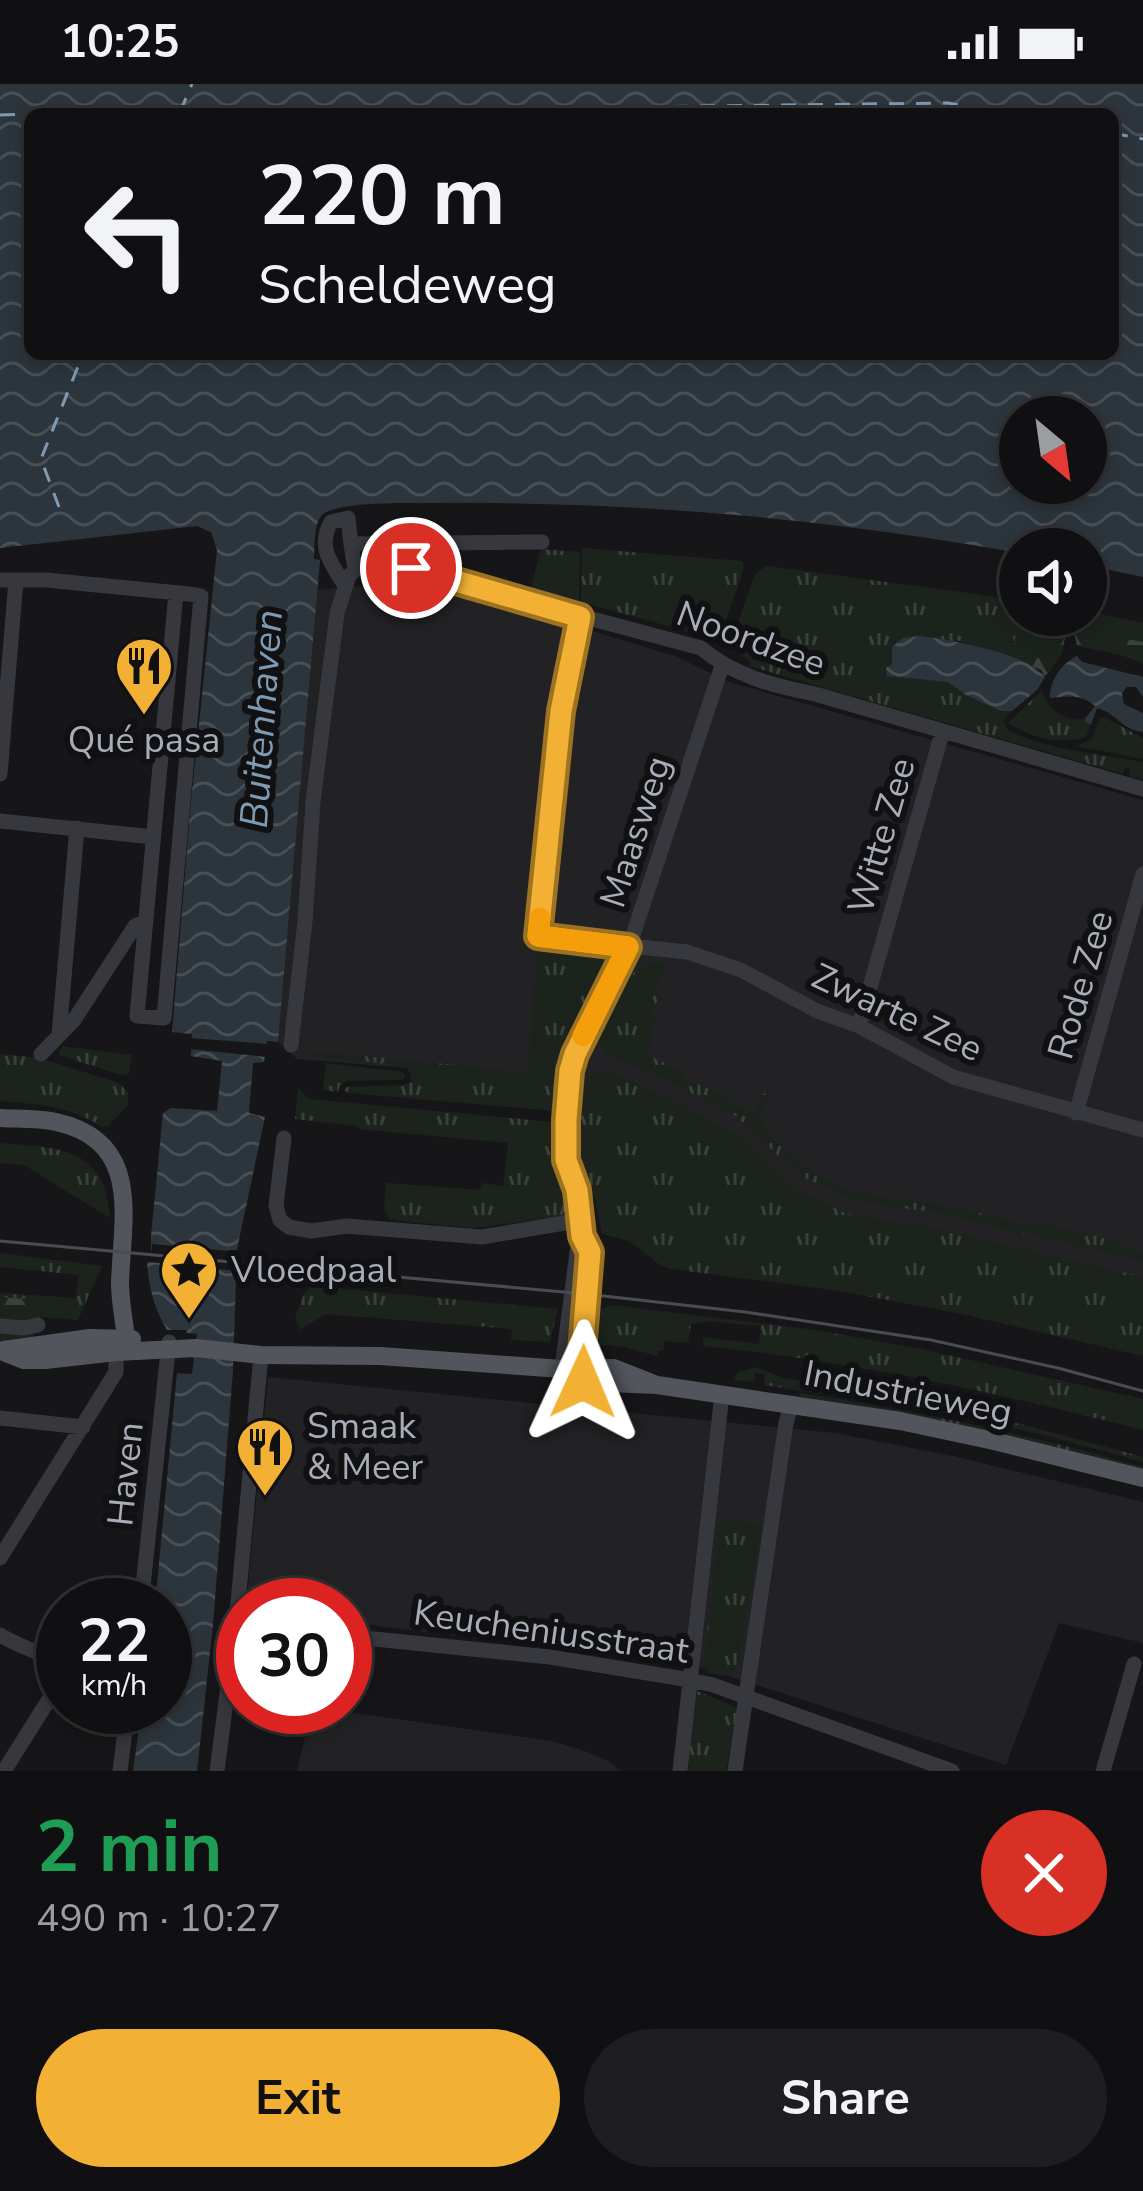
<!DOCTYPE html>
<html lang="en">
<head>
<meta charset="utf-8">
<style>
  body { margin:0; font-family:"Nunito Sans",sans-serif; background:#1e1e20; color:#f1f3f6; height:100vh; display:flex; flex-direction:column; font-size:45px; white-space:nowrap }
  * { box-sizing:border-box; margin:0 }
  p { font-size:39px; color:#9c9d9f }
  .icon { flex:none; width:66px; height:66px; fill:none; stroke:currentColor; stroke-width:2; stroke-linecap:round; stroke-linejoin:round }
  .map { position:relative; height:1687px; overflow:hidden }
  .drawer { display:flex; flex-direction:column; background:#101012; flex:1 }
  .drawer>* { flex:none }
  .hud { position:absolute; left:24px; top:24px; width:1095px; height:252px; border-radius:18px; box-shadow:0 6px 18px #0003,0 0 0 3px #303032; background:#101012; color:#f1f3f6; overflow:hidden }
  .needle { width:78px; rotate:151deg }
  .controls { position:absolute; left:999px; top:312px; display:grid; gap:24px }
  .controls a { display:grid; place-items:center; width:108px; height:108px; border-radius:50%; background:#101012; box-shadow:0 6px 18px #0003,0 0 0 3px #303032; font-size:60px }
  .speed { position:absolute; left:36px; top:1494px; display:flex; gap:24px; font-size:60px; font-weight:700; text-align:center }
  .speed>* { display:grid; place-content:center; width:156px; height:156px; border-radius:50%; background:#101012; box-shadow:0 6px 18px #0003,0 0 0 3px #303032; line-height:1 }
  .speed small { font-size:30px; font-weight:400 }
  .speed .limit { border:18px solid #d22; background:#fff; color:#111 }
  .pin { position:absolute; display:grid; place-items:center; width:102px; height:102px; color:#fff; margin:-51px; border:6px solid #fff; border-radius:50%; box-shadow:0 3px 12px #0007 }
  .me { position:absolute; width:132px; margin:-66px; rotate:1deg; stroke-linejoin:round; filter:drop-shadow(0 0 9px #0008) }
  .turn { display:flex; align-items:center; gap:42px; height:252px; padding:0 36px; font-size:54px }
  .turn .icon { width:156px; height:156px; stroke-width:2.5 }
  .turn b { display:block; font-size:84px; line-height:102px }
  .round { display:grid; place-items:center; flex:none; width:126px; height:126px; border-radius:63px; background:#1e1e20 }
  .headline { display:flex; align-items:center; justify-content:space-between; height:204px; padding:0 36px }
  h1 { font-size:72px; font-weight:700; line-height:90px; color:#1e9e55 }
  .primary-button { display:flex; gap:24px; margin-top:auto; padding:24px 36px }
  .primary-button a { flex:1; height:138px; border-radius:72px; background:#f2b134; color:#111; font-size:48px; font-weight:700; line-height:138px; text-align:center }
  .primary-button a+a { background:#1e1e20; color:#f1f3f6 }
  .status { display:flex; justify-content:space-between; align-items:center; height:84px; padding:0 60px; background:#101012; direction:ltr }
  .status svg { height:33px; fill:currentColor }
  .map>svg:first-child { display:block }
</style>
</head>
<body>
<div class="status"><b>10:25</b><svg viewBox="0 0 49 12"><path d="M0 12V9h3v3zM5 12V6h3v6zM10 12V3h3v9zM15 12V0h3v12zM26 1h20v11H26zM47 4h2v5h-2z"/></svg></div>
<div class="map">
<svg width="1143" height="1687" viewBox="0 0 1143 1687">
  <defs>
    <pattern id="grass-tufts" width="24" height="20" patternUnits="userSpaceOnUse" patternTransform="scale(3)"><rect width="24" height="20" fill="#1c231d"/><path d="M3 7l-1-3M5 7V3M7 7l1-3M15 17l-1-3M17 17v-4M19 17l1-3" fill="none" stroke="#3a403c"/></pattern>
    <pattern id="forest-firs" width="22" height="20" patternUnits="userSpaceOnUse" patternTransform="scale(3)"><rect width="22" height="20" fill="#1c231d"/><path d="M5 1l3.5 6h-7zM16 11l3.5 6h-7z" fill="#3a403c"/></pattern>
    <pattern id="water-waves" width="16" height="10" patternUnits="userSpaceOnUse" patternTransform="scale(3)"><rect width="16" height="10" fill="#2c353c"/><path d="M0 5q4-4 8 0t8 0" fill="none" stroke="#485056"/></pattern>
  </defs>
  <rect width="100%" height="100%" fill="#161618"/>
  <!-- built -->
  <path fill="#222225" d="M423 496 675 572 729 598 1143 716V1210L855 1145 611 998 545 995 297 975 278 958 317 506Z
    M268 1293 835 1349 953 1372 1143 1418V1559L1059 1539 1006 1681 697 1582 345 1538V1521H246Z
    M312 1623 552 1657 585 1667 608 1677 622 1687H297Z"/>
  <!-- grass -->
  <path fill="url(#grass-tufts)" d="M582 464 742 477 744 484 719 556 581 518Z
    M541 465 580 468 579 518 530 507Z
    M767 482 1020 516V531H1086V527L1143 539V558C1117 552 1092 547 1066 549L1056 540 1029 538 1016 552 1011 574 956 556 886 585 888 592 948 598 966 611 1001 627H1012L1003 637C1007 645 1006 646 1016 650 1051 666 1105 671 1143 678V696L1129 692 1130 684 1125 683 1123 690 749 582 750 578 730 562 755 490Z
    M1042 606C1046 625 1065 638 1085 635L1091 640 1086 653C1060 661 1031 654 1008 639Z
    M1103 633 1143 654V675L1076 662 1092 655 1100 634Z
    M537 860 596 865 607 871 609 881 568 962 558 1027 348 1009 344 1006 347 1003 405 1001 411 998V990L406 982 306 971 303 966 528 988Z
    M657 878 668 879 653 909 659 913 651 929 656 932 649 948 654 952 646 970 683 988 681 993 728 1013 727 1016 753 1029 764 1009 770 1012 759 1035 787 1070 803 1083 840 1103 879 1113 928 1118 1039 1142 1043 1139 1123 1159V1163L1143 1168V1178L932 1128 866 1119 840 1111 798 1090 736 1032 666 996 605 971 597 957 599 950C613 924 625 881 657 878Z
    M63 962 132 971 129 990 121 991 58 971Z
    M0 970 39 974 119 999 128 1008V1021L108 1042 102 1043C70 1022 38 1020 0 1017Z
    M326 979 403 988 405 993 402 996 346 997 340 1001 338 1008 323 1006Z
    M609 987 664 1012 720 1041 744 1056 795 1105 847 1130 936 1144 1143 1193V1272L958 1229 833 1206 671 1185 660 1181 629 1157 602 1150 595 1115 580 1077 576 1047 583 996 601 988Z
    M298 1005 310 1015 552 1038 556 1042 559 1079 572 1120 563 1132 474 1144 391 1136 384 1126 386 1099 480 1106 482 1099 503 1102 508 1059 359 1045 358 1042 295 1035Z
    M0 1059C57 1064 106 1062 110 1134L24 1081 0 1079Z
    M0 1169 102 1182 78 1236 41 1233 39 1216 0 1213V1209L76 1214 79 1191 0 1183Z
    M311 1202 558 1225 550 1258 511 1256 512 1245 325 1230 300 1246 295 1235 303 1212Z
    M612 1221 816 1246 921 1265 1143 1315V1346C998 1309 852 1277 703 1262V1253L759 1260 761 1242 707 1237 691 1240 688 1259 665 1257 663 1267H658L657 1272 626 1263 595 1261 592 1257 596 1226Z
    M756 1283 783 1294 1025 1341 1143 1373V1378L1052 1353 948 1330 764 1301 765 1290 755 1289 754 1298 733 1296 739 1288Z
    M800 1309C916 1327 1031 1351 1143 1383V1387L799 1313Z
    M719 1436 762 1440 739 1578C735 1595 724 1592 709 1589L704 1581Z
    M695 1606 738 1624 726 1687H688Z"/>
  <!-- forest -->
  <path fill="url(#forest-firs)" d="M1029 538 1056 540 1066 549 1062 569 1045 593 1041 586 1011 574 1016 552Z
    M1074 548H1095L1143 558V579L1121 571 1077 562Z
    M0 1213 39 1216 41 1233 31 1258 0 1257Z"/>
  <!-- water -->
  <path fill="url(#water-waves)" fill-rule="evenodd" d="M0 0H1143V493L1086 481V465H1020V469C822 434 632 417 430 419 409 419 337 417 322 431 313 441 315 462 314 475L320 476 278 958 267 957 264 978 253 979 249 1029 265 1033 237 1165 233 1286 213 1541 197 1687H133L142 1623H165V1521H155L177 1289 192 1290 197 1250 187 1249 186 1246H167C154 1224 149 1204 147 1178H151V1152L163 1029 171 1024 217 1027 222 977 191 972 192 950 172 948 191 717 217 466 211 448 197 442 0 464ZM30 30H1113V270H30ZM1020 333H1086V399H1020Z
    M920 552C952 556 1026 569 1045 593L1037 606 1012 627H1001L966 611 948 598 887 592 886 584 892 580V563L903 554Z
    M1077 572 1082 578 1143 593V613L1136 603H1127L1122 609 1124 620 1143 629V648C1124 647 1115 628 1097 624L1091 640 1086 639 1085 635 1095 622C1082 610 1067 612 1050 614 1050 596 1061 580 1077 572Z"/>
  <!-- pier -->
  <path fill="#161618" d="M190 954 269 960 267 973 189 965Z
    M152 1160 240 1168 238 1187 148 1178 151 1175Z"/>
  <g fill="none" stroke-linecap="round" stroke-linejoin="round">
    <!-- ferry -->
    <path stroke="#7f9bb3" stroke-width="3" stroke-dasharray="15 12" stroke-linecap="butt" d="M180 28 192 0
      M52 30 948 19 1009 30
      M0 31 30 30
      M1113 49 1143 55
      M59 423 41 375 83 270"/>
    <!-- minor -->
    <path stroke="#37383d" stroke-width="15" d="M355 486 351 460 542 458
      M0 496H46L189 510 201 512 164 934 137 932 176 509
      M344 500C331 479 317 463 331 438L348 434 351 460
      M580 533 561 627 538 852 687 868 741 886 817 927 859 942 953 993 1143 1046
      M0 690 16 496
      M0 737 153 753
      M859 942 942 649
      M59 951 77 744
      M291 961 305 837 313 718 337 529 349 492 355 486 375 481 411 483 484 506 701 564C734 592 774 602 815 610L1143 705
      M41 970 74 936 135 842 145 838
      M1076 1029 1143 790
      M284 1054 276 1122 280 1136 289 1143 311 1147 347 1142 482 1153 582 1136
      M582 1152 589 1168 582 1268 585 1285 584 1295
      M0 1242 24 1244 38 1241
      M562 1285 577 1168 582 1152V1136L577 1105 566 1076 565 1036 570 987 575 970 629 863 722 582
      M0 1334 83 1343
      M0 1474 116 1288V1268
      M141 1521 169 1258
      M0 1551C9 1557 53 1576 63 1577
      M345 1552 550 1573 690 1596 713 1601 952 1687
      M4 1687 63 1593
      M120 1687 128 1623
      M217 1687 236 1540 261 1271
      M680 1687 722 1310
      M735 1687 786 1339 792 1319
      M1103 1687 1134 1580"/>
    <!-- major -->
    <path stroke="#53555c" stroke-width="18" d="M0 1034C18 1035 38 1034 56 1038 143 1057 122 1134 120 1199 120 1217 124 1236 126 1254L116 1268
      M4 1266 90 1254 132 1255
      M1 1267 24 1276H45L116 1268 196 1264 261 1271 380 1272 562 1285 614 1284 657 1301
      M562 1285 583 1298 657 1301 900 1337 994 1357 1143 1394"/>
    <!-- tram -->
    <path stroke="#4a4c52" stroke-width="3" d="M0 1157 586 1210 745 1228 931 1256 1058 1284 1143 1307"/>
  </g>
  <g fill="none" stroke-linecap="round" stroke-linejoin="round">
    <!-- route casing -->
    <g stroke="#9d7322" stroke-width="30">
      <path id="route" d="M411 484 580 533 561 627 538 852 628 863 575 970 570 987 566 1036V1076L577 1106 582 1152 590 1168 582 1268 585 1285 583 1298"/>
    </g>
    <!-- route -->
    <use href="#route" stroke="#f2b134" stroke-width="21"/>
    <!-- slow -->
    <path stroke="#f59e0b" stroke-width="21" d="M540 834 538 852 628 863 583 952"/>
  </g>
  <!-- icons -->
  <defs>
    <g id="restaurant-pin" transform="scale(3)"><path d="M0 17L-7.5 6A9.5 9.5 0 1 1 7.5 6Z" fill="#f2b134" stroke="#111113"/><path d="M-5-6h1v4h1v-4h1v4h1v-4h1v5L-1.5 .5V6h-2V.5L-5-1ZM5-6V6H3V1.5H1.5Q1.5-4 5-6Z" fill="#111"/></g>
    <g id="sight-pin" transform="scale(3)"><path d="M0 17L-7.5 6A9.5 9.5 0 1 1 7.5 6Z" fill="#f2b134" stroke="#111113"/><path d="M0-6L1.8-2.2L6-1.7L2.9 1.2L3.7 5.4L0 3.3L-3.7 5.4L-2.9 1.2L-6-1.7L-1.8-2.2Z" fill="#111"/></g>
  </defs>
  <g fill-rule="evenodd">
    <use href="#restaurant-pin" x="144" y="582"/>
    <use href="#sight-pin" x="189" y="1186"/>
    <use href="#restaurant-pin" x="265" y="1363"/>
  </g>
  <g text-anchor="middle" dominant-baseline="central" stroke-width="12" stroke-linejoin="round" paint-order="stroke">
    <!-- street labels -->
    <g font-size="36" fill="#a8adb8" stroke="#111113">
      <text transform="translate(751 555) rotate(20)">Noordzee</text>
      <text transform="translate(636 748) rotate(-72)">Maasweg</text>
      <text transform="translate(882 752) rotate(-74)">Witte Zee</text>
      <text transform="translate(1081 901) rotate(-74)">Rode Zee</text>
      <text transform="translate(897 929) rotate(25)">Zwarte Zee</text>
      <text transform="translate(908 1309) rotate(11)">Industrieweg</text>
      <text transform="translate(126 1390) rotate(-84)">Haven</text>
      <text transform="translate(551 1548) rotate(8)">Keucheniusstraat</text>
    </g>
    <!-- poi labels -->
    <g font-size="36" fill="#a8adb8" stroke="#111113" text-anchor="start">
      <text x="144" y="656" text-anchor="middle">Qué pasa</text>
      <text x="231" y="1186">Vloedpaal</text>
      <text x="307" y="1342">Smaak<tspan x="307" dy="41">&amp; Meer</tspan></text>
    </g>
    <!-- water labels -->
    <g font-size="39" font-style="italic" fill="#7f9bb3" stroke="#111113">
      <text transform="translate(262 635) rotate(-86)">Buitenhaven</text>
    </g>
  </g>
</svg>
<div class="controls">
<a><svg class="needle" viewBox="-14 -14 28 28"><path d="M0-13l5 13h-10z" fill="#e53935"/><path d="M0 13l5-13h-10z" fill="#9c9d9f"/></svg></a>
<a><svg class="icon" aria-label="sound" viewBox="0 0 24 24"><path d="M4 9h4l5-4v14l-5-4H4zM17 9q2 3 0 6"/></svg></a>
</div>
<div class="speed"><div>22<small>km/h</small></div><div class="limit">30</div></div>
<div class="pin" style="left:411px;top:484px;background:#d93025"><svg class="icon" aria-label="arrive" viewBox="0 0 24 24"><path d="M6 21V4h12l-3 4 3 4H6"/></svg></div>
<svg class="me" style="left:583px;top:1298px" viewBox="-20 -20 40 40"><path d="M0-17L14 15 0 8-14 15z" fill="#f2b134" stroke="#fff" stroke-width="4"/></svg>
<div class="hud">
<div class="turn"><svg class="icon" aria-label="left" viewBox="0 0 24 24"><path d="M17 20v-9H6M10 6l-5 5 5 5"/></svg><div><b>220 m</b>Scheldeweg</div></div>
</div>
</div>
<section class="drawer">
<div class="headline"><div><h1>2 min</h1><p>490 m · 10:27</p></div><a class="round" style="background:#d93025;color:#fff"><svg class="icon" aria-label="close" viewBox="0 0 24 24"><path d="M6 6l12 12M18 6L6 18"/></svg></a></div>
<div class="primary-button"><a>Exit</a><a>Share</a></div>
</section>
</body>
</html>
